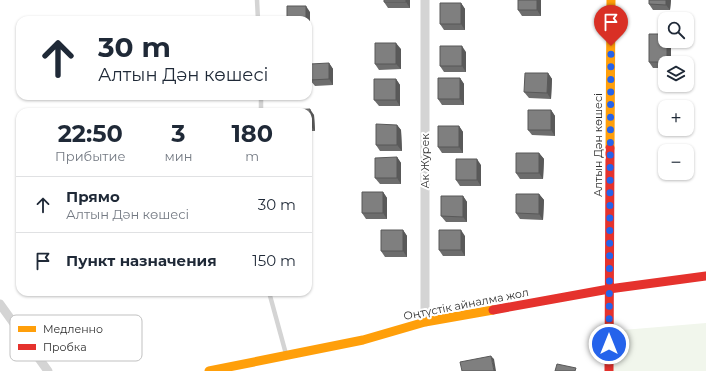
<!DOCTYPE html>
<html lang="ru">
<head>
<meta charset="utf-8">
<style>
  body { margin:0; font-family:Montserrat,sans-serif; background:#f6f6f7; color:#1f2937; height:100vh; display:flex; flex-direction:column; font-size:15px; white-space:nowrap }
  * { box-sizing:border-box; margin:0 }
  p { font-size:13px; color:#747a83 }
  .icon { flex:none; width:22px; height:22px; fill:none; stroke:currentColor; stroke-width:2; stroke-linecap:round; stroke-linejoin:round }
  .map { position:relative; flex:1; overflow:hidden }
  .details { position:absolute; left:16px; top:108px; width:296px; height:188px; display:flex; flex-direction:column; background:#fff; border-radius:12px; box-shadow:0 1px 3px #0004 }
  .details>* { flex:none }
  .guide { position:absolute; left:16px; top:16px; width:296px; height:84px; border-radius:12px; box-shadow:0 1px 3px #0004; background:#fff; color:#1f2937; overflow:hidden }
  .controls { position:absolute; left:658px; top:12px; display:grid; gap:8px }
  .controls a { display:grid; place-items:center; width:36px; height:36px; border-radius:8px; background:#fff; box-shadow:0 1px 3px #0004; font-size:20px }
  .pin { position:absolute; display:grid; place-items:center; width:34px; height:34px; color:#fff; margin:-41px -17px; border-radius:50% 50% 50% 0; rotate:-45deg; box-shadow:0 0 4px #0007 }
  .pin .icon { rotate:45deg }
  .me { position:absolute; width:44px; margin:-22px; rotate:0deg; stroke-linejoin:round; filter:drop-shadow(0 0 3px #0008) }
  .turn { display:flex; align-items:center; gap:14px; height:84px; padding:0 16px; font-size:18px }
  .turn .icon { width:52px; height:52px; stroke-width:2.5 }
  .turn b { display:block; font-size:28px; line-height:34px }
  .eta { display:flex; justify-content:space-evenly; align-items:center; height:68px; text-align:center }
  .eta b { font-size:24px; font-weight:700; line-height:28px }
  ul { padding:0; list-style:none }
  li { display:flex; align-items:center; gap:12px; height:56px; padding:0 16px; border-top:1px solid #e0e1e3 }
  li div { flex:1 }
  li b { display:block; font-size:15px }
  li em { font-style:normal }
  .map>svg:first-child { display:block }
</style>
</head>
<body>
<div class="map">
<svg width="706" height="371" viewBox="0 0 706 371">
  <rect width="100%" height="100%" fill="#fff"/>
  <!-- green -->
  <path fill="#f1f6ec" d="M706 323V371H611V331Z"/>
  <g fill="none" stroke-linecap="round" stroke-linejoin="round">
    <!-- lane -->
    <path stroke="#d4d4d4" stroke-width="4.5" d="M257 0 258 20
      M261 96V112
      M269 292 286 354"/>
    <!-- street -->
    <path stroke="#d4d4d4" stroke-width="9" d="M425 0V322
      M0 304 48 371"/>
    <!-- slow -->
    <path stroke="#ff9f0a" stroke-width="9" d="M610 148 611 0
      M209 371 363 340 425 322 493 310"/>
    <!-- jam -->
    <path stroke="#e5322d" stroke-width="9" d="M493 310 609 289 706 276
      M609 371 610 148"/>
  </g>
  <!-- wall -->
  <path fill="#6d6d6d" d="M384 0H410V8H388L384 2Z
    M541 0V16H522L518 10Z
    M649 0H671L670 10H653L649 4Z
    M461 3 465 9V30H444L440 24Z
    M671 41V63H665V68H653L649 62Z
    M401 49V69L379 70 375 64Z
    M466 52V72H444L440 66Z
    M329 63 333 69V85L315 86 310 80Z
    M548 73 552 79 551 99 529 98 524 92Z
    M460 78 464 84V105H442L438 99Z
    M396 79 400 85V106H379L374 100Z
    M551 110 555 116V136L532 135 528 130Z
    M308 112 314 115 315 131H308Z
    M397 125 401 130 402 151H380L376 145Z
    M459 126 463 132V153H442L438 147Z
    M539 153 544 159 543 179H520L516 173Z
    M397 157 401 163V184H380L375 178Z
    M481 165V186H460L456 180Z
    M383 192 387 198V219H366L362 213Z
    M539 194 544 200 543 220 520 219 516 213Z
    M463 196 467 202V222H446L441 216Z
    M403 230 407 236V257H385L381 251Z
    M465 236V256H443L439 250Z
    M308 256 311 260V276H308Z"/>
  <!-- shaded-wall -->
  <path fill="#595959" d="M406 0H410V8L406 2Z
    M537 0H541V16L537 10Z
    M666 0H671L670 10 666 5Z
    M461 3 465 9V30L461 24Z
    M306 6 310 12V28L308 24V20H306Z
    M667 41H671V63H668L667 62Z
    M396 43 401 49V69L396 64Z
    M462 46 466 52V72L462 66Z
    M329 63 333 69V85L329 79Z
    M548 73 552 79 551 99 547 93Z
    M460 78 464 84V105L460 99Z
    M396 79 400 85V106L396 100Z
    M310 109 314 115 315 131 310 125Z
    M551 110 555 116V136L551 130Z
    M397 125 401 130 402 151 397 145Z
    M459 126 463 132V153L459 147Z
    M308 139 310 142V157L308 154Z
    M539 153 544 159 543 179 539 173Z
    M397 157 401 163V184L397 178Z
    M477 159 481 165V186L477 180Z
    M308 186 310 189V205L308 201Z
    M383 192 387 198V219L383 213Z
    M539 194 544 200 543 220 539 214Z
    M463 196 467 202V222L463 217Z
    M403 230 407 236V257L403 251Z
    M461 230 465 236V256L461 250Z
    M308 256 311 260V276L308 271Z
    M491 356 494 359 496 371H494Z"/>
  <!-- building -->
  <path fill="#7f7f7f" stroke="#595959" d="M384 0H406V2H384Z
    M518 0H537V10H518Z
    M649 0H666V5L649 4Z
    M440 3H461V24H440Z
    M287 6H306V20H287Z
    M649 34H665V41H667V62H649Z
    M375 43H396V64H375Z
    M440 46H462V66H440Z
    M329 63V79L310 80V64Z
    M525 73H548L547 93 524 92Z
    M438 78H460V99H438Z
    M374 79H396V100H374Z
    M310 109V125H308V112H291V110Z
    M528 110H551V130H528Z
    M376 124 397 125V145H376Z
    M438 126H459V147H438Z
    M516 153H539V173H516Z
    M397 157V178H375V158Z
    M456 159H477V180H456Z
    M362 192H383V213H362Z
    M516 194H539V214L516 213Z
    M441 196H463V217L441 216Z
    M381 230H403V251H381Z
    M439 230H461V250H439Z
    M491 356 494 371H462L460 362Z
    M557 364 576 368 575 371H555Z"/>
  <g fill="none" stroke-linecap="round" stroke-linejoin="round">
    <!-- route -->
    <path stroke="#2563eb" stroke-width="7" stroke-dasharray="0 12.6" d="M609 344 611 46"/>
  </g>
  <g text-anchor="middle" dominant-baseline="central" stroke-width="4" stroke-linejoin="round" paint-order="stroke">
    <!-- street labels -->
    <g font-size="11" fill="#2f2f2f" stroke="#fff">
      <text transform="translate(598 145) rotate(-90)">Алтын Дән көшесі</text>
      <text transform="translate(425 161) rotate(-90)">Ак Журек</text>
      <text transform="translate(466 304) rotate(-11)">Оңтүстік айналма жол</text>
    </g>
  </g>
  <!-- legend -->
  <rect x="10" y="315" width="132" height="46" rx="6" fill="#fff" stroke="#c1c1c1" stroke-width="1"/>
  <rect x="18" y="326" width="18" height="6" fill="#ff9f0a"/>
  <rect x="18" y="344" width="18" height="6" fill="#e5322d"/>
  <g font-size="11" fill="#2f2f2f">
    <text x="43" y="333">Медленно</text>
    <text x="43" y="351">Пробка</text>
  </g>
</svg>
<div class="controls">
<a><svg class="icon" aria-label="search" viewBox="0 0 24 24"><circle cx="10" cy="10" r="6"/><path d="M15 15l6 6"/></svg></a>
<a><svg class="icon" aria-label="layers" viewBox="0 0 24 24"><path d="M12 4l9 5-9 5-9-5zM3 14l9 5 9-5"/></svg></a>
<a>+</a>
<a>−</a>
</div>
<div class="pin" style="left:611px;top:46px;background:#d93025"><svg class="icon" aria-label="arrive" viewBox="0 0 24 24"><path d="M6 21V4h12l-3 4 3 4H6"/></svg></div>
<svg class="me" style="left:609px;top:344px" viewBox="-20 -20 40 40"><circle r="17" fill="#2563eb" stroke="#fff" stroke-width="3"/><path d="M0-11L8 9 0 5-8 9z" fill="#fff"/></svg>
<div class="guide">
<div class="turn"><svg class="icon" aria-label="ahead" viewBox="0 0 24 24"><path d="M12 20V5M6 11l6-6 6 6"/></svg><div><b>30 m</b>Алтын Дән көшесі</div></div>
</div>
<section class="details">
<div class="eta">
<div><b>22:50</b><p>Прибытие</p></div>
<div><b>3</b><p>мин</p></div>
<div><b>180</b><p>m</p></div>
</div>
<ul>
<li><svg class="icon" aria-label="ahead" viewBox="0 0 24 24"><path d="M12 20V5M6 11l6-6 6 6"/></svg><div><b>Прямо</b><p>Алтын Дән көшесі</p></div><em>30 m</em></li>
<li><svg class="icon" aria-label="arrive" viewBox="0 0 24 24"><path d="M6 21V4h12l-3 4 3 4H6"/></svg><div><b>Пункт назначения</b></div><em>150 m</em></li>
</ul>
</section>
</div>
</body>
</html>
